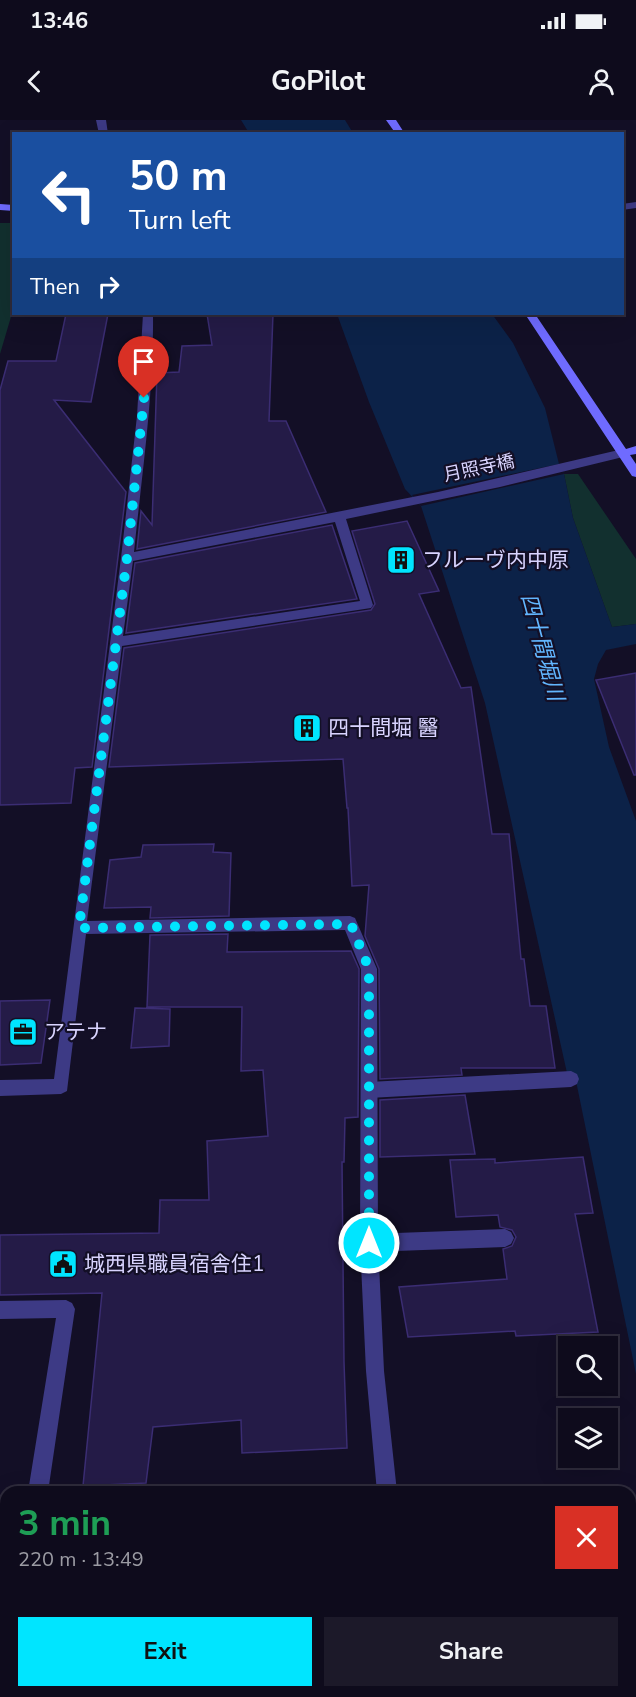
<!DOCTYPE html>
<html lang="en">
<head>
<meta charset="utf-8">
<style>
  body { margin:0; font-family:"Nunito Sans","Noto Sans JP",sans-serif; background:#1c1929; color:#f1f3f6; height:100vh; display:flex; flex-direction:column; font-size:22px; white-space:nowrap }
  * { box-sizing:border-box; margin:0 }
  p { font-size:20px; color:#9b9ba3 }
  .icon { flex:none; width:33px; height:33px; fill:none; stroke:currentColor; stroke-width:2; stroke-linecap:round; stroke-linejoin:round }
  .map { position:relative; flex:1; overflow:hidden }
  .side { position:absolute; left:0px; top:1366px; width:636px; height:212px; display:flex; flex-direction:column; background:#0e0b1c; border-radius:18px 18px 0 0; box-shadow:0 6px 24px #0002,0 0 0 2px #2e2b3b }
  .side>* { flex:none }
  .banner { position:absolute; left:12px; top:12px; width:612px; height:183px; border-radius:0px; box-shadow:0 6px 24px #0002,0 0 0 2px #2e2b3b; background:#1a4fa0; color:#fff; overflow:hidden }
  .buttons { position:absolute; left:558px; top:1216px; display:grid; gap:12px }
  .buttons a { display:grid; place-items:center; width:60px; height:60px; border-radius:0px; background:#0e0b1c; box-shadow:0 6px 24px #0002,0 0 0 2px #2e2b3b; font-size:30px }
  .pin { position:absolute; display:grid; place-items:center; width:51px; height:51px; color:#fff; margin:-62px -26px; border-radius:50% 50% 50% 0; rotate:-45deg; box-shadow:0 0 6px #0007 }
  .pin .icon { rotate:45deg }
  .me { position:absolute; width:66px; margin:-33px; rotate:0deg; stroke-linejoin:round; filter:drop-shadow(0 0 4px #0008) }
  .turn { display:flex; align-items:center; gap:21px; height:126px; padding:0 18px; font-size:27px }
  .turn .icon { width:78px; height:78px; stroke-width:2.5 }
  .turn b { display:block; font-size:42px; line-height:51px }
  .then { display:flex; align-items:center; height:57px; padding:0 18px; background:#0003; gap:12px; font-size:22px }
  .round { display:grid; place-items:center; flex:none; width:63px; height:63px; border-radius:0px; background:#1c1929 }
  .headline { display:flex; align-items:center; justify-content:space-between; height:102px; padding:0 18px }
  h1 { font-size:36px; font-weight:700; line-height:45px; color:#1e9e55 }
  .cta { display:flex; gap:12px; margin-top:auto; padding:12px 18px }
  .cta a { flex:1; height:69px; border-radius:0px; background:#00e5ff; color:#111; font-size:24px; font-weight:700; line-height:69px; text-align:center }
  .cta a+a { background:#1c1929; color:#f1f3f6 }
  .status { display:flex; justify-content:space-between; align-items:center; height:42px; padding:0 30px; background:#0e0b1c; direction:ltr }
  .status svg { height:16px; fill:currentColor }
  header { display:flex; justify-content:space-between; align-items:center; height:78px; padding:0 18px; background:#0e0b1c; font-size:27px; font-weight:700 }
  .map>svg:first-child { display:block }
</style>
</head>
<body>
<div class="status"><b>13:46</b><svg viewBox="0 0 49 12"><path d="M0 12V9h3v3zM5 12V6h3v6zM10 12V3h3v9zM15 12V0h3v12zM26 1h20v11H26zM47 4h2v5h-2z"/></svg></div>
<header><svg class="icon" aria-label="back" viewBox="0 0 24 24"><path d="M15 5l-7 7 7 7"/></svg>GoPilot<svg class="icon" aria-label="person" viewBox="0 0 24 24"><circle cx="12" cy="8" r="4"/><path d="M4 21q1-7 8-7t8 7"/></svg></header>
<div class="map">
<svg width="636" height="1577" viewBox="0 0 636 1577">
  <rect width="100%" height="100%" fill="#130f26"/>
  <!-- green -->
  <path fill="#12302f" d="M0 103H13V190L0 234Z
    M564 354H578L636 439V504L612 507 573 398Z"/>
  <!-- water -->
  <path fill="#0c2248" d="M241 0H345L353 13H249Z
    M337 194H492L513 223 545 288 559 344 564 354 573 398 612 507 636 504V524L606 530 598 544 594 559 609 627 636 701V1254L575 956 567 953 485 583 421 386 405 369 369 282Z"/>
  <!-- pier -->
  <path fill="#130f26" d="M559 344 564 354 421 386 412 375Z"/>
  <!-- building -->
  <path fill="#241b47" stroke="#3b2d73" stroke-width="1.5" d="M66 194H108L91 282 54 280 126 372 92 647 75 648 71 683 0 685V270L8 241H56Z
    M207 194H273L269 301H286L326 392 137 429 141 391 152 405 157 253 179 252 182 226 212 225Z
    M407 401 439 471 419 474 461 568 471 567 492 714H509L521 839H524L530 886H546L555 948H461L462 955 380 959 379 849 365 816 369 765 352 766 348 688H347L343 639 109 647 124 528 371 490 375 484 352 411Z
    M332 405 357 479 126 513 135 443Z
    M636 553V655H634L596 560Z
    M214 724 213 732 231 733 229 796 150 798 151 787 104 788 110 740 141 737 143 725Z
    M228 814 227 832 351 831 359 849 358 997 345 998 344 1042H342L344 1242 347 1328 242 1333 241 1300 153 1307 146 1363 83 1366 102 1173 0 1175V1115L159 1113 160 1080H209L207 1021 268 1016 263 950 241 951 242 887H147L150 815Z
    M50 880 41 943 0 945V881Z
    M135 888 170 889 169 926 131 928Z
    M465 975 475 1034 380 1037V980Z
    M583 1037 593 1093 575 1094 598 1212 516 1216 515 1211 408 1217 399 1167 507 1159 503 1129 512 1126 516 1117 512 1110 500 1107 498 1095 456 1097 450 1040 495 1039V1043Z"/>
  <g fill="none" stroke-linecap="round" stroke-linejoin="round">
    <!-- lane -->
    <path fill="#3d3a85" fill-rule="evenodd" d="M571 951 577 954 579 959 577 964 571 967 369 978 363 975 361 970 363 965 369 962Z
      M505 1109 511 1112 514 1118 511 1124 505 1127 369 1132 363 1129 360 1123 363 1117 369 1114Z
      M66 1180 72 1183 75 1189 48 1372H28L56 1198 0 1199V1181Z
      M0 1375H6V1395H0Z"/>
    <!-- street -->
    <path fill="#3d3a85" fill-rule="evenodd" d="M96 0H106L108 14H99Z
      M636 82V88L622 90V84Z
      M143 194H153C154 274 142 353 134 432L438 372 623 329 629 333 623 337 500 367 346 399 373 485 371 488 122 526 87 801 350 796 355 798 377 849 378 1123 384 1251 397 1372H377L366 1251 360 1123 361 849 345 810 86 814 67 971 61 974 0 976V960L54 959 121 438 137 296ZM335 402 360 481 123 516 133 441Z
      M396 1572H416L417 1577H397Z"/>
    <!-- secondary -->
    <path fill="#6f6bff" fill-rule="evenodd" d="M386 0H396L405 14H396Z
      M0 84 14 85V91L0 90Z
      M525 194H535L626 329 636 326V334L630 335 636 344V357L632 356Z"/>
  </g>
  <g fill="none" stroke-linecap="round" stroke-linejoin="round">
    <!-- route -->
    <path stroke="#00e5ff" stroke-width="10" stroke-dasharray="0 18" d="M144 278 127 438 79 808 351 804 369 849V1123"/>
  </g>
  <!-- icons -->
  <defs>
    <g id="building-square" transform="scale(1.5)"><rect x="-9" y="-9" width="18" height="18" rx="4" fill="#00e5ff" stroke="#130f26"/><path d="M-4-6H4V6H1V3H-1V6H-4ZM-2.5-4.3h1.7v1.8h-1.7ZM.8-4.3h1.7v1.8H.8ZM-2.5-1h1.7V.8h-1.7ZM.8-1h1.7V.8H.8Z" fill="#111"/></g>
    <g id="office-square" transform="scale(1.5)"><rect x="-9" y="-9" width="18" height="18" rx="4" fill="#00e5ff" stroke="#130f26"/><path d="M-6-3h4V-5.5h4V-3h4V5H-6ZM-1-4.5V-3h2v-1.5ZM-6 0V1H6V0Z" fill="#111"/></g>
    <g id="civic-square" transform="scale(1.5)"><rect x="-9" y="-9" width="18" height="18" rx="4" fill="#00e5ff" stroke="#130f26"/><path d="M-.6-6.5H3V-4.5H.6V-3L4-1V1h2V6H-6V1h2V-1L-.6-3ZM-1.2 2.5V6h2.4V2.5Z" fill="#111"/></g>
  </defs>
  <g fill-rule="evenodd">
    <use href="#building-square" x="401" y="440"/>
    <use href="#building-square" x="307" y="608"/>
    <use href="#office-square" x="23" y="912"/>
    <use href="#civic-square" x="63" y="1144"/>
  </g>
  <g text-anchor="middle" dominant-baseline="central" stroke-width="4.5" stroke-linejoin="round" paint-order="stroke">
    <!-- far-street labels -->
    <g font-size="18" fill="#d9d4ff" stroke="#130f26">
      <text transform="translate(479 348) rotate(-12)">月照寺橋</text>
    </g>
    <!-- poi labels -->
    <g font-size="21" fill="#d9d4ff" stroke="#130f26" text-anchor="start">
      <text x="422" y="440">フルーヴ内中原</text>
      <text x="328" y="608">四十間堀 醫</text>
      <text x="44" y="912">アテナ</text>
      <text x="84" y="1144">城西県職員宿舎住1</text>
    </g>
    <!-- water labels -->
    <g font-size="22" font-style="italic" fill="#62b6ff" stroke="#130f26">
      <text transform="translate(542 527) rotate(75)">四十間堀川</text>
    </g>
  </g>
</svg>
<div class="buttons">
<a><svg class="icon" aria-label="search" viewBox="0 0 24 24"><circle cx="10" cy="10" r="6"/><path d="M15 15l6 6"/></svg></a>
<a><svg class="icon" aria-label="layers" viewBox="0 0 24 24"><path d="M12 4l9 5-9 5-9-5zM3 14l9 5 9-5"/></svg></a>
</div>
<div class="pin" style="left:144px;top:278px;background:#d93025"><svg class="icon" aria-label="arrive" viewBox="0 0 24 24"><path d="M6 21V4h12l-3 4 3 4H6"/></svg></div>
<svg class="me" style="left:369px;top:1123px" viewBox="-20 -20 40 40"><circle r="17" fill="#00e5ff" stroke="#fff" stroke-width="3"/><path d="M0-11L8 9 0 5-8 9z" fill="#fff"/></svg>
<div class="banner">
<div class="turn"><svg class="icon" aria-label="left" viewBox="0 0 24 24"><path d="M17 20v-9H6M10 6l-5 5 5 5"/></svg><div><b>50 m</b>Turn left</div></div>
<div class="then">Then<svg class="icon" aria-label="right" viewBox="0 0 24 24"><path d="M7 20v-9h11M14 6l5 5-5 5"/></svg></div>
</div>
<section class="side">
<div class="headline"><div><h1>3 min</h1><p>220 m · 13:49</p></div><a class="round" style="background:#d93025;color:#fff"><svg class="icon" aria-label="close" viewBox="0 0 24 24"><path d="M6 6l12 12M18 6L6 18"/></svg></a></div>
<div class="cta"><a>Exit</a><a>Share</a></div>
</section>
</div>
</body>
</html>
